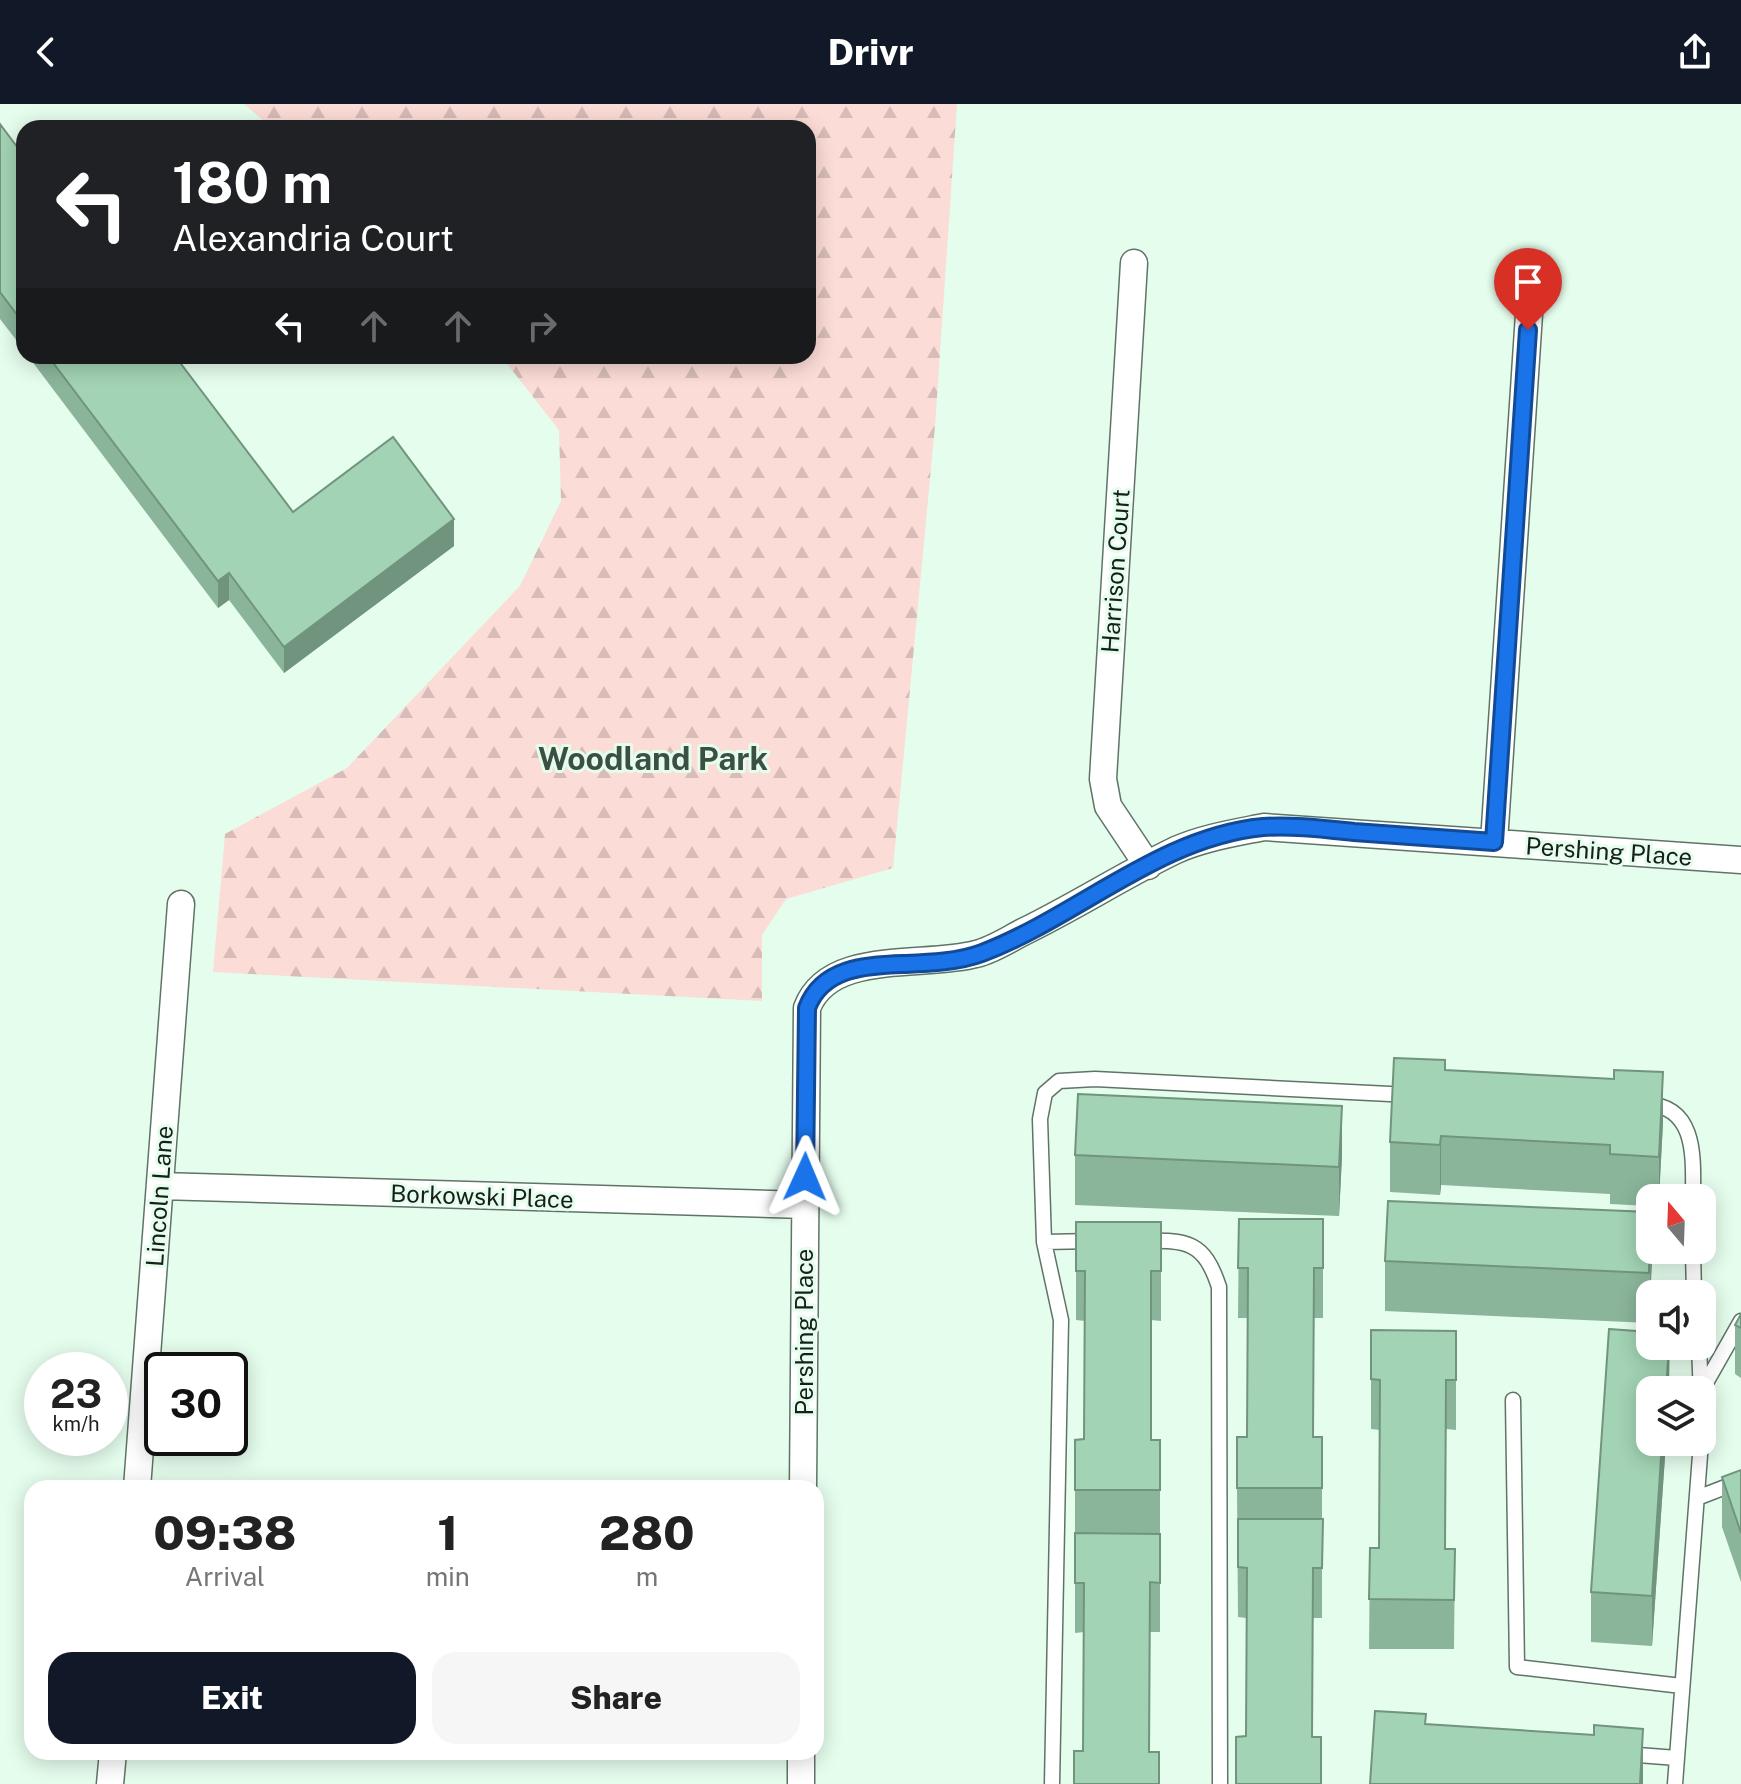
<!DOCTYPE html>
<html lang="en">
<head>
<meta charset="utf-8">
<style>
  body { margin:0; font-family:"Public Sans",sans-serif; background:#f6f6f6; color:#222; height:100vh; display:flex; flex-direction:column; font-size:30px; white-space:nowrap }
  * { box-sizing:border-box; margin:0 }
  p { font-size:26px; color:#767676 }
  .icon { flex:none; width:44px; height:44px; fill:none; stroke:currentColor; stroke-width:2; stroke-linecap:round; stroke-linejoin:round }
  .map { position:relative; flex:1; overflow:hidden }
  .details { position:absolute; left:24px; top:1376px; width:800px; height:280px; display:flex; flex-direction:column; background:#fff; border-radius:24px; box-shadow:0 4px 20px #0003 }
  .details>* { flex:none }
  .banner { position:absolute; left:16px; top:16px; width:800px; height:244px; border-radius:24px; box-shadow:0 4px 20px #0003; background:#202124; color:#fff; overflow:hidden }
  .needle { width:52px; rotate:341deg }
  .controls { position:absolute; left:1636px; top:1080px; display:grid; gap:16px }
  .controls a { display:grid; place-items:center; width:80px; height:80px; border-radius:16px; background:#fff; box-shadow:0 4px 20px #0003; font-size:40px }
  .speed { position:absolute; left:24px; top:1248px; display:flex; gap:16px; font-size:40px; font-weight:700; text-align:center }
  .speed>* { display:grid; place-content:center; width:104px; height:104px; border-radius:50%; background:#fff; box-shadow:0 4px 20px #0003; line-height:1 }
  .speed small { font-size:20px; font-weight:400 }
  .speed .limit { border:4px solid #111; border-radius:12px; background:#fff; color:#111 }
  .pin { position:absolute; display:grid; place-items:center; width:68px; height:68px; color:#fff; margin:-82px -34px; border-radius:50% 50% 50% 0; rotate:-45deg; box-shadow:0 0 8px #0007 }
  .pin .icon { rotate:45deg }
  .me { position:absolute; width:88px; margin:-44px; rotate:1deg; stroke-linejoin:round; filter:drop-shadow(0 0 6px #0008) }
  .turn { display:flex; align-items:center; gap:28px; height:168px; padding:0 24px; font-size:36px }
  .turn .icon { width:104px; height:104px; stroke-width:2.5 }
  .turn b { display:block; font-size:56px; line-height:68px }
  .lanes { display:flex; align-items:center; height:76px; padding:0 24px; background:#0003; justify-content:center; gap:40px; direction:ltr }
  .lanes .off { opacity:.35 }
  .eta { display:flex; justify-content:space-evenly; align-items:center; height:136px; text-align:center }
  .eta b { font-size:48px; font-weight:800; line-height:56px }
  .primary-button { display:flex; gap:16px; margin-top:auto; padding:16px 24px }
  .primary-button a { flex:1; height:92px; border-radius:24px; background:#111827; color:#fff; font-size:32px; font-weight:800; line-height:92px; text-align:center }
  .primary-button a+a { background:#f6f6f6; color:#222 }
  header { display:flex; justify-content:space-between; align-items:center; height:104px; padding:0 24px; background:#111827; color:#fff; font-size:36px; font-weight:800 }
  .map>svg:first-child { display:block }
</style>
</head>
<body>
<header><svg class="icon" aria-label="back" viewBox="0 0 24 24"><path d="M15 5l-7 7 7 7"/></svg>Drivr<svg class="icon" aria-label="share" viewBox="0 0 24 24"><path d="M12 15V3M7 8l5-5 5 5M5 13v7h14v-7"/></svg></header>
<div class="map">
<svg width="1741" height="1680" viewBox="0 0 1741 1680">
  <defs>
    <pattern id="forest-firs" width="22" height="20" patternUnits="userSpaceOnUse" patternTransform="scale(2)"><rect width="22" height="20" fill="#fcdcd6"/><path d="M5 1l3.5 6h-7zM16 11l3.5 6h-7z" fill="#d7bcb7"/></pattern>
  </defs>
  <rect width="100%" height="100%" fill="#e5fded"/>
  <!-- forest -->
  <path fill="url(#forest-firs)" d="M244 0H957L935 322 893 764 786 795 762 831V897L213 868 225 730 347 664 520 482 561 397 559 326 501 252H808V24H272Z"/>
  <g fill="none" stroke-linecap="round" stroke-linejoin="round">
    <!-- service casing -->
    <g stroke="#5f7466" stroke-width="17">
      <path id="service" d="M1646 1000C1698 1002 1693 1056 1693 1094
        M1142 1137C1187 1136 1204 1137 1219 1183L1220 1680
        M1044 1138 1093 1137
        M1693 1146 1694 1190
        M1699 1242 1702 1317
        M1703 1284 1741 1217
        M1513 1296 1517 1563 1682 1582
        M1697 1394 1741 1377
        M1625 1650 1677 1654
        M1052 1680 1061 1216 1044 1138 1040 1015 1045 989 1059 977 1095 975 1410 991
        M1675 1680 1701 1338"/>
    </g>
    <!-- minor casing -->
    <g stroke="#5f7466" stroke-width="29">
      <path id="minor" d="M1134 159 1103 675 1108 702 1148 762
        M1494 738 1530 195
        M160 1082 805 1101
        M137 1384 181 800
        M803 1384 807 904C829 845 924 864 976 850 993 846 1009 835 1025 827 1076 802 1126 770 1176 746 1203 734 1234 729 1264 723L1741 756
        M110 1680 113 1648
        M801 1680V1648"/>
    </g>
    <!-- service -->
    <use href="#service" stroke="#fff" stroke-width="14"/>
    <!-- minor -->
    <use href="#minor" stroke="#fff" stroke-width="26"/>
  </g>
  <!-- wall -->
  <path fill="#8bb59b" d="M0 20 24 52V246L0 215Z
    M28 252H175L293 408 454 442 284 569 229 496 218 504Z
    M1445 966 1663 1018 1659 1094H1650V1102L1610 1100V1090L1441 1081 1440 1091 1390 1088V1038Z
    M1075 1051 1342 1052 1339 1112 1075 1101Z
    M1239 1115H1323V1214H1314L1313 1333H1322V1514H1313L1246 1632V1514L1238 1513 1237 1384 1247 1333V1214H1238Z
    M1076 1118H1161V1217L1151 1216V1336H1160V1528H1150L1083 1647 1084 1528 1075 1529V1386L1084 1335 1085 1217 1076 1216Z
    M1652 1146 1649 1219 1385 1207V1157Z
    M1741 1210V1274L1735 1270V1221Z
    M1609 1225 1650 1228V1242H1670L1669 1286H1650V1338H1666L1652 1542 1591 1538V1488Z
    M1371 1226 1456 1227V1326L1446 1325 1445 1445H1455L1454 1545H1369L1370 1444H1379L1380 1326 1371 1325Z
    M1741 1366V1478L1722 1423V1373Z"/>
  <!-- shaded-wall -->
  <path fill="#71947e" d="M454 415V442L284 569V543Z
    M229 469V496L218 504V477Z
    M1663 968V1018L1659 1094V1053Z
    M1342 1002V1052L1339 1112V1063Z
    M1441 1032V1081L1440 1091V1041Z
    M1651 1146H1652V1158L1649 1219Z
    M1669 1242V1286H1666Z
    M1662 1338H1666L1652 1542V1492Z
    M1643 1625V1680H1640Z"/>
  <!-- building -->
  <path fill="#a2d3b4" stroke="#71947e" stroke-width="2" d="M0 20 24 52V220L0 188Z
    M48 252H175L293 408 393 333 454 415 284 543 229 469 218 477Z
    M1394 954 1445 956V966L1614 975V966L1663 968 1659 1053 1610 1050V1041L1441 1032 1440 1041 1390 1038Z
    M1078 990 1342 1002 1339 1063 1075 1051Z
    M1388 1097 1650 1108 1649 1169 1385 1157Z
    M1239 1115H1323V1164H1314L1313 1333H1322V1384H1237V1333H1247L1248 1164H1238Z
    M1076 1118H1161V1167H1151V1336H1160V1386H1075V1336L1084 1335 1085 1167H1076Z
    M1741 1210V1224L1735 1221Z
    M1609 1225 1650 1228V1242H1669L1666 1286H1650V1338H1662L1652 1492 1591 1488Z
    M1371 1226 1456 1227V1276H1446L1445 1445H1455L1454 1496 1369 1495 1370 1444H1379L1380 1276 1371 1275Z
    M1741 1366V1429L1722 1373Z
    M1238 1415H1323L1322 1464H1313L1312 1633H1321V1680H1236V1633L1246 1632 1247 1464 1238 1463Z
    M1075 1429 1160 1430V1479L1150 1478 1149 1648H1159V1680H1074V1647H1083L1084 1479H1075Z
    M1375 1607 1426 1610 1425 1620 1594 1631V1621L1643 1625 1640 1680H1370Z"/>
  <g fill="none" stroke-linecap="round" stroke-linejoin="round">
    <!-- route casing -->
    <g stroke="#114b97" stroke-width="20">
      <path id="route" d="M805 1073 807 904C822 864 865 861 904 860 929 859 958 858 982 849 1077 813 1159 733 1263 723 1293 721 1325 725 1354 728 1401 731 1447 735 1494 738L1528 226"/>
    </g>
    <!-- route -->
    <use href="#route" stroke="#1a73e8" stroke-width="14"/>
  </g>
  <g text-anchor="middle" dominant-baseline="central" stroke-width="6" stroke-linejoin="round" paint-order="stroke">
    <!-- street labels -->
    <g font-size="24" fill="#161f19" stroke="#e5fded">
      <text transform="translate(1115 467) rotate(-86)">Harrison Court</text>
      <text transform="translate(1609 747) rotate(4)">Pershing Place</text>
      <text transform="translate(159 1092) rotate(-86)">Lincoln Lane</text>
      <text transform="translate(482 1092) rotate(2)">Borkowski Place</text>
      <text transform="translate(804 1228) rotate(-90)">Pershing Place</text>
    </g>
    <!-- district labels -->
    <g font-size="32" font-weight="bold" fill="#3b4f43" stroke="#e5fded">
      <text x="653" y="654">Woodland Park</text>
    </g>
  </g>
</svg>
<div class="controls">
<a><svg class="needle" viewBox="-14 -14 28 28"><path d="M0-13l5 13h-10z" fill="#e53935"/><path d="M0 13l5-13h-10z" fill="#767676"/></svg></a>
<a><svg class="icon" aria-label="sound" viewBox="0 0 24 24"><path d="M4 9h4l5-4v14l-5-4H4zM17 9q2 3 0 6"/></svg></a>
<a><svg class="icon" aria-label="layers" viewBox="0 0 24 24"><path d="M12 4l9 5-9 5-9-5zM3 14l9 5 9-5"/></svg></a>
</div>
<div class="speed"><div>23<small>km/h</small></div><div class="limit">30</div></div>
<div class="pin" style="left:1528px;top:226px;background:#d93025"><svg class="icon" aria-label="arrive" viewBox="0 0 24 24"><path d="M6 21V4h12l-3 4 3 4H6"/></svg></div>
<svg class="me" style="left:805px;top:1073px" viewBox="-20 -20 40 40"><path d="M0-17L14 15 0 8-14 15z" fill="#1a73e8" stroke="#fff" stroke-width="4"/></svg>
<div class="banner">
<div class="turn"><svg class="icon" aria-label="left" viewBox="0 0 24 24"><path d="M17 20v-9H6M10 6l-5 5 5 5"/></svg><div><b>180 m</b>Alexandria Court</div></div>
<div class="lanes"><svg class="icon" aria-label="left" viewBox="0 0 24 24"><path d="M17 20v-9H6M10 6l-5 5 5 5"/></svg><svg class="icon off" aria-label="ahead" viewBox="0 0 24 24"><path d="M12 20V5M6 11l6-6 6 6"/></svg><svg class="icon off" aria-label="ahead" viewBox="0 0 24 24"><path d="M12 20V5M6 11l6-6 6 6"/></svg><svg class="icon off" aria-label="right" viewBox="0 0 24 24"><path d="M7 20v-9h11M14 6l5 5-5 5"/></svg></div>
</div>
<section class="details">
<div class="eta">
<div><b>09:38</b><p>Arrival</p></div>
<div><b>1</b><p>min</p></div>
<div><b>280</b><p>m</p></div>
</div>
<div class="primary-button"><a>Exit</a><a>Share</a></div>
</section>
</div>
</body>
</html>
